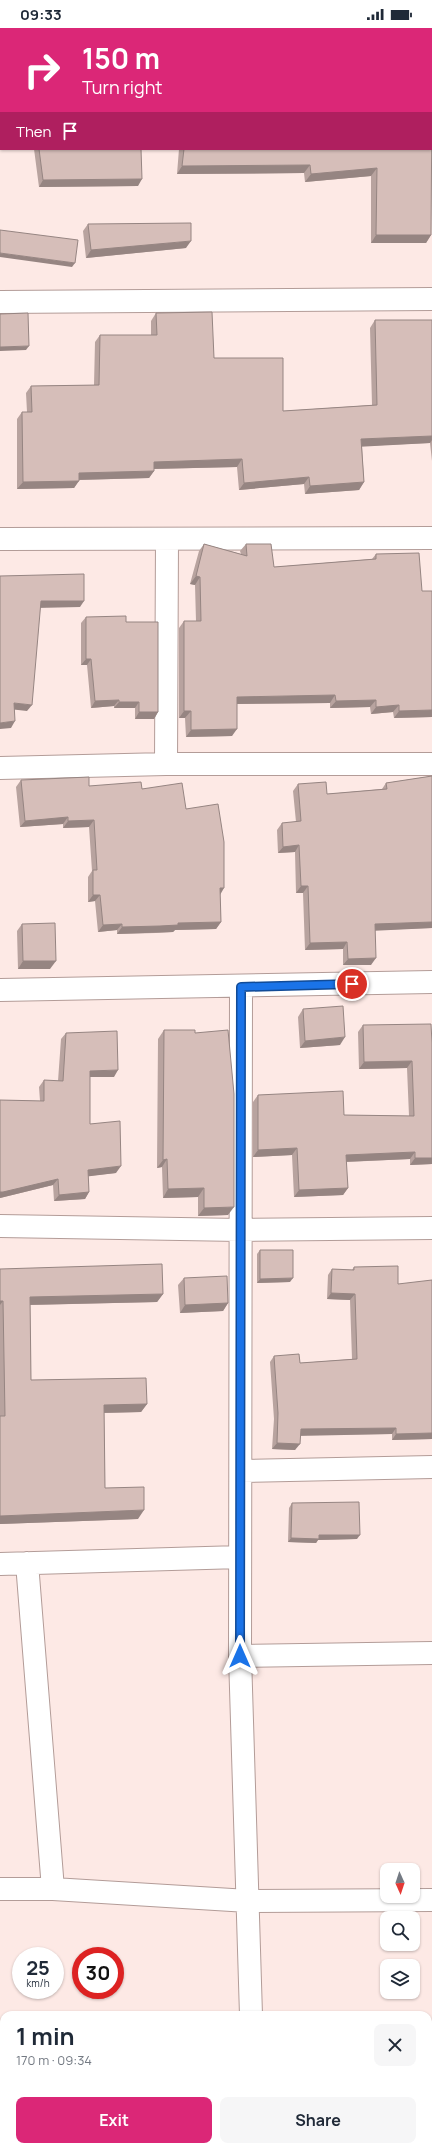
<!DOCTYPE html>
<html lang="en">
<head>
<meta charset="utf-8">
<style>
  body { margin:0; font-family:Manrope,sans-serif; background:#f6f6f7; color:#1f2937; height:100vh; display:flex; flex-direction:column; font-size:15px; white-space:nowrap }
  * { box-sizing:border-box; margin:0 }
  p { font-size:13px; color:#747a83 }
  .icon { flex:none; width:22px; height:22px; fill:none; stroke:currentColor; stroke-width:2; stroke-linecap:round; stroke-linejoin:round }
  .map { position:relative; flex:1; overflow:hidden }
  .details { position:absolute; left:0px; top:1983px; width:432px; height:140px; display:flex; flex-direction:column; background:#fff; border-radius:12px 12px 0 0; box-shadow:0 1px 3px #0004 }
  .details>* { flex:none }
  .guide { position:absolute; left:0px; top:0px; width:432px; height:122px; box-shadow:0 1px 3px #0004; background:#db2777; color:#fff; overflow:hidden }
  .needle { width:26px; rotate:177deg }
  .buttons { position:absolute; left:380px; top:1835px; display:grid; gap:8px }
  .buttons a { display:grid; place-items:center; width:40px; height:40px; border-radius:8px; background:#fff; box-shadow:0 1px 3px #0004; font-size:20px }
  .speed { position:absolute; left:12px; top:1919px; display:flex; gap:8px; font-size:20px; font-weight:700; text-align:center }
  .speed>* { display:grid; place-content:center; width:52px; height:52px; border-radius:50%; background:#fff; box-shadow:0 1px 3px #0004; line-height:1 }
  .speed small { font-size:10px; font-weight:400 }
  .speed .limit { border:6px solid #d22; background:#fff; color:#111 }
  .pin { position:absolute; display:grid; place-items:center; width:34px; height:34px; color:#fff; margin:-17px; border:2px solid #fff; border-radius:50%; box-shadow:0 1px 4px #0007 }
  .me { position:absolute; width:44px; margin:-22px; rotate:0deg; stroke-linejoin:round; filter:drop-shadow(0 0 3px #0008) }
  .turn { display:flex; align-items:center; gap:14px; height:84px; padding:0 16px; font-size:18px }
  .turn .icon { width:52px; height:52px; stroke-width:2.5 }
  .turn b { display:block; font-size:28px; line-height:34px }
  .then { display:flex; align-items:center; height:38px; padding:0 16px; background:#0003; gap:8px; font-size:15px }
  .round { display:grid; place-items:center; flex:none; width:42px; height:42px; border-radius:8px; background:#f6f6f7 }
  .head { display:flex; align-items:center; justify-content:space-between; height:68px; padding:0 16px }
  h1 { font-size:24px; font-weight:700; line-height:30px }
  .button { display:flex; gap:8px; margin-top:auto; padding:8px 16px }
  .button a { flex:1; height:46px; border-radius:8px; background:#db2777; color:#fff; font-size:16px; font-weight:700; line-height:46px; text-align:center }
  .button a+a { background:#f6f6f7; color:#1f2937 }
  .status { display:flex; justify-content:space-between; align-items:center; height:28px; padding:0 20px; background:#fff; direction:ltr }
  .status svg { height:11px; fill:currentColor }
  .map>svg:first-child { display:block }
</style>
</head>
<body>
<div class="status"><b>09:33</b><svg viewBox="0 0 49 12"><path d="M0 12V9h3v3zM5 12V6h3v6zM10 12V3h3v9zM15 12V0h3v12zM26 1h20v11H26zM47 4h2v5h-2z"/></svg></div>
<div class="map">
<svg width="432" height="2123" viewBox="0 0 432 2123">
  <rect width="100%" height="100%" fill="#fde9e5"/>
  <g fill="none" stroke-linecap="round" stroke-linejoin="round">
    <!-- street casing -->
    <g stroke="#b39c98" stroke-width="24">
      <path id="street" d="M431 43H432
        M0 45H1
        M0 274 432 271
        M0 511 432 510
        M166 736 167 511
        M0 740 166 736H432
        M241 959 240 1628 251 1987
        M0 962 432 954
        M0 1198 240 1202 432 1200
        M241 1443 432 1439
        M27 1535 53 1861
        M0 1536 240 1529
        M240 1628 432 1625
        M0 1861H53L248 1873 432 1872
        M428 2109H432
        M0 2113H4
        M254 2119V2123"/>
    </g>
    <!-- street -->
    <use href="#street" stroke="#fff" stroke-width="22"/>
  </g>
  <!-- wall -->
  <path fill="#b8a39f" d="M34 121H141L138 158 39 159Z
    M179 121H431V207L426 215H371V148L305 154 304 145 177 146Z
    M88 196 186 220 86 230 83 203Z
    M156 285 214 330 283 383 372 377 370 300 375 292H432V433L430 415 362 418 364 454 359 462 305 466 304 456 239 462 237 439 154 441V443L149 450 79 452 74 460 17 461V391L22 384H27L26 365 31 358 94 357 95 314 100 307H151V293Z
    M204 516 241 526 240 523 246 516 274 539 372 531 376 526 422 563 432 689 394 690 393 684 371 686 370 679 330 680V675L237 676 232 708 186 709 185 690H179V600L184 593H196L195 557 190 556 199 523Z
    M86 589 126 594 158 684 154 691H135V680H114V678L91 680 87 637H81V595Z
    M432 748V900L375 902 371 937H343V921L305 922 303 865H296L295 824 278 825 277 802 282 795 296 794 293 763 298 756 327 766 382 761 386 755Z
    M21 752 89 758 142 761 186 781 220 866 221 894 216 901 175 902 173 904 156 905 117 906V902L98 904 95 873 88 874V849L92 843 89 799 63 800V796L20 799 16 759Z
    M22 896 50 941H18L17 903Z
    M303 981 340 1017 300 1020 298 989Z
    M363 997 432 1015V1136L410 1137V1131L346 1134 348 1160 343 1167 294 1169 292 1127 253 1129V1074L258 1067 344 1087 409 1088 407 1040 359 1041 358 1004Z
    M164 1002 195 1005 228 1187 198 1188V1169L163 1170 162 1139 157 1140 158 1011Z
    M66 1005 114 1049H90V1096L116 1145 88 1148 89 1164 85 1171 54 1173 53 1157 0 1170V1072L40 1073 39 1059 44 1052 58 1053 61 1011Z
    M260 1222 290 1254 257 1255V1226Z
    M354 1239 398 1256 432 1411 392 1412V1406L300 1407 295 1422 272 1421 274 1391 270 1334 274 1328 300 1335 352 1331 350 1272 327 1271 328 1247 332 1241 352 1242Z
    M0 1241 163 1266 157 1274 30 1277 31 1352 147 1376 141 1384 104 1385 105 1460 138 1491 0 1496Z
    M184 1250 228 1275 223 1283 180 1285 178 1257Z
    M292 1475 357 1511 318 1512 316 1515 288 1514 289 1480Z"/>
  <!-- shaded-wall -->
  <path fill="#968582" d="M310 137 304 145 177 146 182 138Z
    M377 140 371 148 305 154 311 146Z
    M142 151 138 158 39 159 43 152Z
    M376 207H431L426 215H371Z
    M191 213 186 220 86 230 91 222Z
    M0 225 75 235 72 239 0 229Z
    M29 318 26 322 0 323V319Z
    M432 408V412L430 415 356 419 361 411Z
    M242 431 237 439 149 441 154 434Z
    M154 443 149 450 74 452 79 445Z
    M309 449 304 456 239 462 244 455Z
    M79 453 74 460 17 461 23 454Z
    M364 454 359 462 305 466 310 458Z
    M196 548 200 549 195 557 190 556Z
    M41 573H84L80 579 36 580Z
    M86 631H91L87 637H81Z
    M335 667 330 675 232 676 237 669Z
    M119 672 114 678 91 680 95 673Z
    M376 672 370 679 330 680 336 673Z
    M119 674H139L135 680H114Z
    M14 675 32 677 27 683 9 681Z
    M399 677 393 684 371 686 376 679Z
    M432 682V689L394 690 399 683Z
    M184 683H191L185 690H179Z
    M139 684H158L154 691H135Z
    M15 693 11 700 0 701V695Z
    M237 701 232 708 186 709 191 702Z
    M68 789 63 796 20 799 25 793Z
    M94 792 89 799 63 800 68 793Z
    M299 817 295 824 278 825 283 819Z
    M301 858H308L303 865H296Z
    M220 860H224L220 867Z
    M93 867H100L95 873 88 874Z
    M221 894 216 901 175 902 173 904 117 906 122 899 178 895Z
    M432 894V900L370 903 375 896Z
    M122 896 117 902 98 904 103 897Z
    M347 914 343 921 305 922 310 915Z
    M376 930 371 937H343L348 931Z
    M23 933H56L50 941H18Z
    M345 1009 340 1017 300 1020 305 1013Z
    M412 1033 407 1040 359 1041 364 1034Z
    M118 1042 114 1049H86L90 1043Z
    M297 1120 292 1127 253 1129 258 1122Z
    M415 1124 410 1131 341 1134 346 1127Z
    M415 1130H432V1136L410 1137Z
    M167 1131 162 1139 157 1140 163 1132Z
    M121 1138 116 1145 83 1149 88 1142Z
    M58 1151 53 1157 0 1170V1164Z
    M204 1160 198 1169 163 1170 168 1161Z
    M348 1160 343 1167 294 1169 299 1162Z
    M89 1164 85 1171 54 1173 59 1167Z
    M234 1179 228 1187 198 1188 204 1180Z
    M293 1250 290 1254 257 1255 260 1251Z
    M331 1265 355 1266 350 1272 327 1271Z
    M163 1266 157 1274 24 1277 30 1269Z
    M0 1273H3L0 1277Z
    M228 1275 223 1283 180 1285 185 1277Z
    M147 1376 141 1384 98 1385 104 1377Z
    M396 1400 392 1406 296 1408 301 1401Z
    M432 1405V1411L392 1412 396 1406Z
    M277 1415 300 1416 295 1422 272 1421Z
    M144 1482 138 1491 0 1496V1488Z
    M319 1507H360L357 1511 318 1512 316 1515 288 1514 291 1510Z"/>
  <!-- building -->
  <path fill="#d6beb9" stroke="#968582" d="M0 0H24L25 1H1V22H0Z
    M141 0H165V1H141Z
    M431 69H432L431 207H376L377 140 311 146 310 137 182 138 184 121H431Z
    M39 121H141L142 151 43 152Z
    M191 195V213L91 222 88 196Z
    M0 202 78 212 75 235 0 225Z
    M212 284 214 330H283V383L377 377 375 292H432V408L361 411 364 454 310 458 309 449 244 455 242 431 154 434V443L79 445V453L23 454 22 384H32L31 358 99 357 100 307H157L156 285Z
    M28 285 29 318 0 319V286Z
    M204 516 247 528 246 516H271L274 539 376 531V526L419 525 422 563H432V682L399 683V677L376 679V672L336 673 335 667 237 669V701L191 702V683H184V593H201L200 549 196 548Z
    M84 546V573H41L32 677 14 675 15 693 0 695V548Z
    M126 588V594H158V684H139V674H119V672L95 673 91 631H86V589Z
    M432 748V894L375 896 376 930 348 931 347 914 310 915 308 858H301L299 817 283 819 282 795 301 793 298 756 326 754 327 766 387 761 386 755Z
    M89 749V758L141 754 142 761 182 755 186 781 218 776 224 814V860H220L221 894 178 895V897L160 898 122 899V896L103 897 100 867H93V842H97L94 792 68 793V789L25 793 21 752Z
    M55 895 56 933H23L22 896Z
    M343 978 345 1009 305 1013 303 981Z
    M431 996 432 1015V1130H415V1124L346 1127 348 1160 299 1162 297 1120 258 1122V1067L343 1063 344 1087 414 1088 412 1033 364 1034 363 997Z
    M164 1002H195V1005L228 1002 234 1066V1179L204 1180V1160L168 1161 167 1131 163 1132Z
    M117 1003 118 1042 90 1043V1096L120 1093 121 1138 88 1142 89 1164 59 1167 58 1151 3 1164H0V1072L44 1073V1052L63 1053 66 1005Z
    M260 1222H293V1250L260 1251Z
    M162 1236 163 1266 30 1269 31 1352 146 1350 147 1376 104 1377 105 1460 144 1459V1482L0 1488V1388H5L3 1273H0V1241Z
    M398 1238V1256L432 1252V1405L396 1406V1400L301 1401 300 1416 277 1415 278 1385 274 1328 299 1326 300 1335 357 1331 355 1266 331 1265 332 1241 354 1242V1239Z
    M227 1248 228 1275 185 1277 184 1250Z
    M359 1474 360 1507H319V1511L291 1510 292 1475Z"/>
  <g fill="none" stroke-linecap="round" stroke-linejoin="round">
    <!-- route casing -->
    <g stroke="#114b97" stroke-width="10">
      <path id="route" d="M240 1628 241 959 352 956"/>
    </g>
    <!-- route -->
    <use href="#route" stroke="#1a73e8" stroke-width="7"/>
  </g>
</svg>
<div class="buttons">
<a><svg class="needle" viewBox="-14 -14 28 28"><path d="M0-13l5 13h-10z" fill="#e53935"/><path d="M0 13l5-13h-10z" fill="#747a83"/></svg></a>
<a><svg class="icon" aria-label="search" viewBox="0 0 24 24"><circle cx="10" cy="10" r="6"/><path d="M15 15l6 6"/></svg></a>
<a><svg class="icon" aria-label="layers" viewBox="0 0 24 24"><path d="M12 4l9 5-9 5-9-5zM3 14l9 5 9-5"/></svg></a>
</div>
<div class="speed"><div>25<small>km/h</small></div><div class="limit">30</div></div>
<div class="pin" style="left:352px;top:956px;background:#d93025"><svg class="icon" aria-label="arrive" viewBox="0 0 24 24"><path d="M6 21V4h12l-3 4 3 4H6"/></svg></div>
<svg class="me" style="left:240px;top:1628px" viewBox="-20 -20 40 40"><path d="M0-17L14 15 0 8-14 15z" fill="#1a73e8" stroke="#fff" stroke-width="4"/></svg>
<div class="guide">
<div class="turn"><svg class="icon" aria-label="right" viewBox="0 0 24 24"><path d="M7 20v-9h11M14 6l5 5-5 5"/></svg><div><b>150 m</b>Turn right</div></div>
<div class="then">Then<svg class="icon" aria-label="arrive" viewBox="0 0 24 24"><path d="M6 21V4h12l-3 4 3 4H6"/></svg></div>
</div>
<section class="details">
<div class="head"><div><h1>1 min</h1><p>170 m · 09:34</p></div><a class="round"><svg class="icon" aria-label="close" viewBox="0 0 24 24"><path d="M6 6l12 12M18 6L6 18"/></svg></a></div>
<div class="button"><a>Exit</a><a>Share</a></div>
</section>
</div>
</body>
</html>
